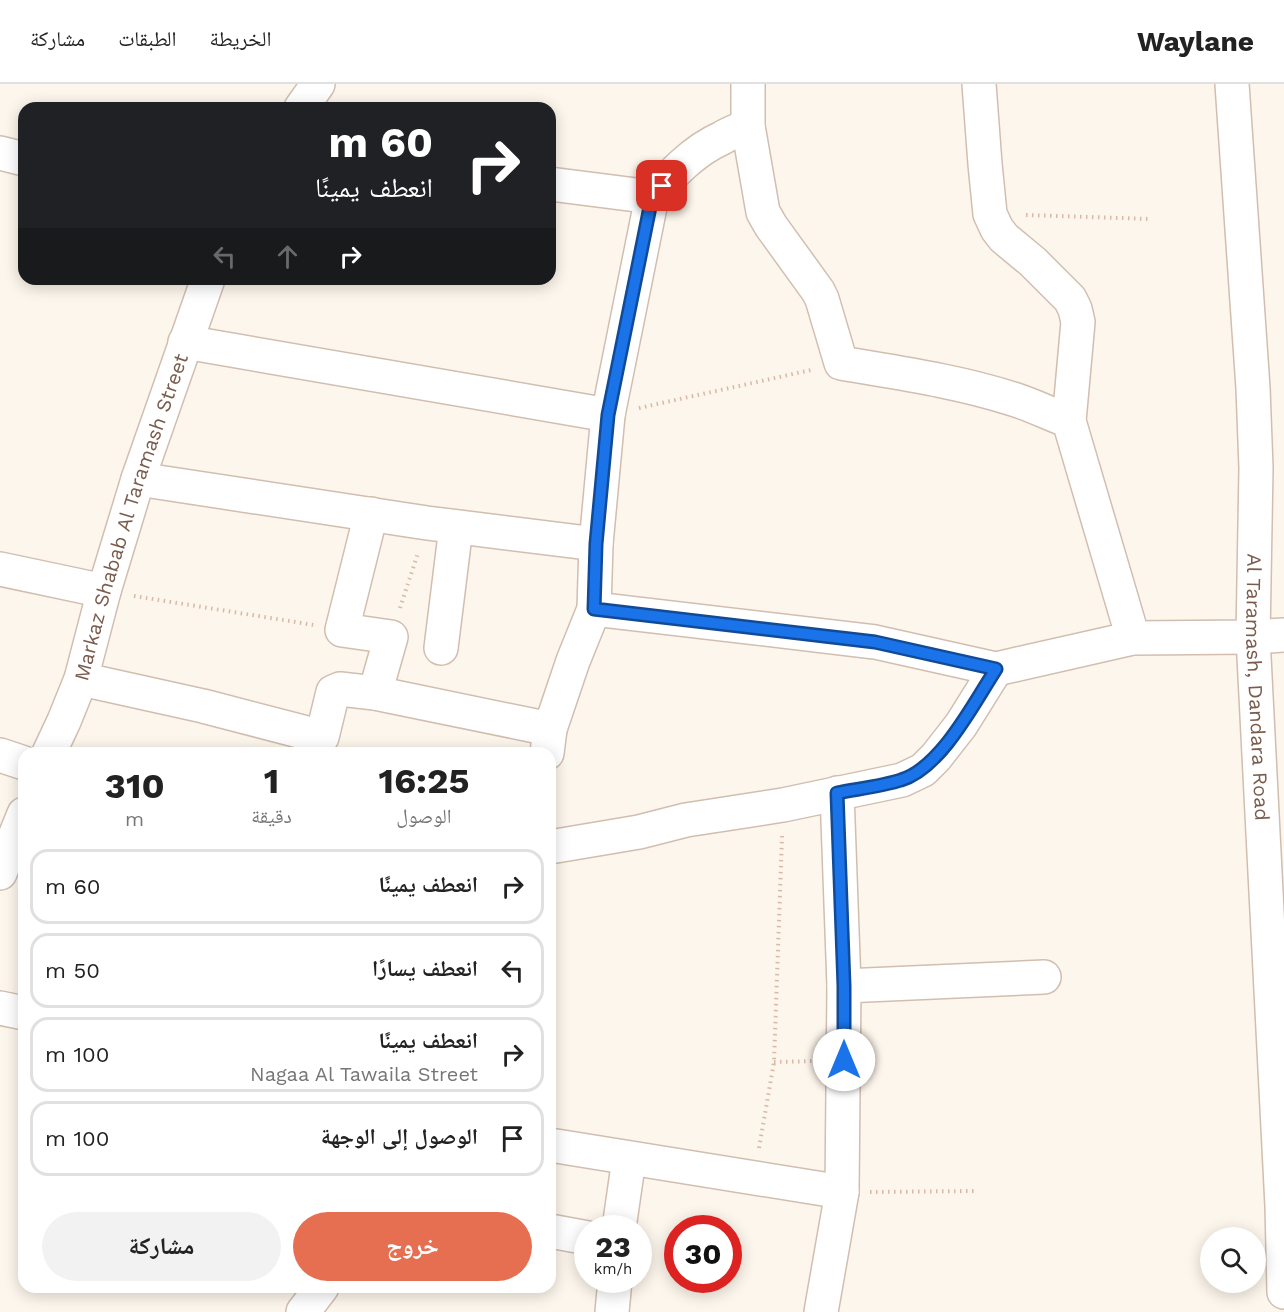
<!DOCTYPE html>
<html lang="ar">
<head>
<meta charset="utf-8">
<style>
  body { margin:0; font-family:"Work Sans","Noto Naskh Arabic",sans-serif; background:#f2f2f2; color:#222; direction:rtl; height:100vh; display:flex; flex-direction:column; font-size:22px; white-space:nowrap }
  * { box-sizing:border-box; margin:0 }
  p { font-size:20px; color:#767676 }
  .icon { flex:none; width:33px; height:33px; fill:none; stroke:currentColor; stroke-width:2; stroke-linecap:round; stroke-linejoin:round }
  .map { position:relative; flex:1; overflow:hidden; direction:ltr }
  .sheet { position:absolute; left:18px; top:663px; width:538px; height:546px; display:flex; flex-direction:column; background:#fff; border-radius:18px; box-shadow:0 3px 15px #0003; direction:rtl }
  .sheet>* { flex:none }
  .guide { position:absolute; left:18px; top:18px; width:538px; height:183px; border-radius:18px; box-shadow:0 3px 15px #0003; direction:rtl; background:#202124; color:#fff; overflow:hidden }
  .buttons { position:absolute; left:1200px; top:1143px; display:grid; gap:12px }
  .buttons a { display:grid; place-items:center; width:66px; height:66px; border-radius:50%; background:#fff; box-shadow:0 3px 15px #0003; font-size:30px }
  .speed { position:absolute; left:574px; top:1131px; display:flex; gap:12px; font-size:30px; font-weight:700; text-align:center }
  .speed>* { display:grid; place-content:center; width:78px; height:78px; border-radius:50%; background:#fff; box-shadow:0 3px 15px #0003; line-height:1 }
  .speed small { font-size:15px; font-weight:400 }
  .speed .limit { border:9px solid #d22; background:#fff; color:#111 }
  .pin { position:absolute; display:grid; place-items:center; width:51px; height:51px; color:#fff; margin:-26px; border-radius:12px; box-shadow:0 3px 9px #0006 }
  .me { position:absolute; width:66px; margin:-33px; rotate:0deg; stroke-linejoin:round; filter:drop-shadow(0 0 4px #0008) }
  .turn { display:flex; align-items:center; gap:21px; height:126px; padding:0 24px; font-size:27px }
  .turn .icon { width:78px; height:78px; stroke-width:2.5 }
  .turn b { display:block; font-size:42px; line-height:51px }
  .lanes { display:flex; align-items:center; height:57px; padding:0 24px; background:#0003; justify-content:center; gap:30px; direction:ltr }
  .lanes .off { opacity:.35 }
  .eta { display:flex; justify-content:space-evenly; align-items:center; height:102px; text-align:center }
  .eta b { font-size:36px; font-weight:700; line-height:42px }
  .button { display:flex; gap:12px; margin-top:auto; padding:12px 24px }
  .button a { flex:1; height:69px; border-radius:36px; background:#e76f51; color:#fff; font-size:24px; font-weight:700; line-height:69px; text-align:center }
  .button a+a { background:#f2f2f2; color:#222 }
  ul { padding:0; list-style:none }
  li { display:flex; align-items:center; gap:18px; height:75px; margin:0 12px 9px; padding:0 12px; border:3px solid #e0e0e0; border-radius:18px }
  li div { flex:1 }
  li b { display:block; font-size:22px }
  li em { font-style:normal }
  header { display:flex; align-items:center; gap:36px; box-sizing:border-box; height:84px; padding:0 30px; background:#fff; border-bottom:2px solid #e0e0e0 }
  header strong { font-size:28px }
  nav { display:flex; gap:33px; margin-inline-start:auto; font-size:21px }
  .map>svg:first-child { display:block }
</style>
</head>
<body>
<header>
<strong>Waylane</strong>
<nav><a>الخريطة</a><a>الطبقات</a><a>مشاركة</a></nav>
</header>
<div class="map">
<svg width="1284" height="1228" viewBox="0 0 1284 1228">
  <rect width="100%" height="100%" fill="#fdf6ec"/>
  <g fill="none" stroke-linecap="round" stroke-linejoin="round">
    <!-- minor casing -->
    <g stroke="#d1beb0" stroke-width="36">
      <g id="minor">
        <path d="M748 0V42L763 128 771 142 818 207 822 215 841 279C899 289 957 297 1013 315 1032 321 1050 330 1069 337"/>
        <path d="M979 0 985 80 990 130 997 145 1004 154 1033 178 1070 215 1075 225 1078 238 1069 337 1133 554"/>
        <path id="s1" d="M1232 0 1253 304 1256 384 1253 553 1282 1122 1284 1208"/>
        <path d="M301 24 318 0"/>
        <path d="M0 69 24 75"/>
        <path d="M550 100 652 113"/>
        <path d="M185 258 608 331"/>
        <path d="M138 395 427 439 596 460"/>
        <path d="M0 485 104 507"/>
        <path d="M594 525 875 558 996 585 1133 554 1253 553 1284 551"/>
        <path d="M441 564 456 443"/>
        <path d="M81 595 203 622 322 653 333 608 340 605 375 609 391 553 342 546 371 430"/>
        <path d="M375 609 550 645"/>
        <path id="s2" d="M49 669 64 637 81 595 104 507 138 395 208 195"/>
        <path d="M547 669 550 645 573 577 594 525 596 460 608 331 652 113C672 90 693 67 722 54 730 49 739 46 748 42"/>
        <path d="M0 671 24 679"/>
        <path d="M550 763 639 748 686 736 783 721 902 696 923 686 936 673 961 641 996 585"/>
        <path d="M0 789 24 730"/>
        <path d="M844 902 1044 893"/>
        <path d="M0 924 24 929"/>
        <path d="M550 1061 842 1108"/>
        <path d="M619 1144 629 1075"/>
        <path d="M550 1147 588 1154"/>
        <path d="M303 1228 322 1203"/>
        <path d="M612 1228 615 1196"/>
        <path d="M821 1228 842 1108 844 902 837 709"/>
      </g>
    </g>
    <!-- path -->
    <path stroke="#d9b8a5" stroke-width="4" stroke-dasharray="1.5 4.5" stroke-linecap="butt" d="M1026 131 1151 135
      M639 324 811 286
      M134 512 314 541
      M400 524 418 469
      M774 978 815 977
      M759 1064 774 978 782 752
      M870 1108 974 1107"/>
    <!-- minor -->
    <use href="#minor" stroke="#fff" stroke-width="33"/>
  </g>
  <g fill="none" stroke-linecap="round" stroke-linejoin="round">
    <!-- route casing -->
    <g stroke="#114b97" stroke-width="15">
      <path id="route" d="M662 102 652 113 608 331 596 460 594 525 875 558 996 585C974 619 941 684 901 696 883 702 857 705 837 709L844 902V976"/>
    </g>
    <!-- route -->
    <use href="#route" stroke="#1a73e8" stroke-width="10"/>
  </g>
  <g text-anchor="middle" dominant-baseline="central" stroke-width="5" stroke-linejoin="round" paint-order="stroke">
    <!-- street labels -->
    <g font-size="20" fill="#7a5c4d" stroke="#fffaf3">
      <text stroke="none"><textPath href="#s2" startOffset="250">Markaz Shabab Al Taramash Street</textPath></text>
      <text stroke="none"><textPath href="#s1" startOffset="604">Al Taramash, Dandara Road</textPath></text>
    </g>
  </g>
</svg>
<div class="buttons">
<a><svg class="icon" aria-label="search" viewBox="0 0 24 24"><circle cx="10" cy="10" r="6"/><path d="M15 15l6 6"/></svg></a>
</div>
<div class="speed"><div>23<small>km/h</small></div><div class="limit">30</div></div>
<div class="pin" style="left:662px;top:102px;background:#d93025"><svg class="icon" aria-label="arrive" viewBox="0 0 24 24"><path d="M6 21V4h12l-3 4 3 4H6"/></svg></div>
<svg class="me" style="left:844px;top:976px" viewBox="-20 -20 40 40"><circle r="19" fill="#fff"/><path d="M0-13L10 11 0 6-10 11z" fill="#1a73e8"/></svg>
<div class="guide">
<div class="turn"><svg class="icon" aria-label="right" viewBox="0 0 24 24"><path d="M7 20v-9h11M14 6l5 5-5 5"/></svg><div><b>60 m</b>انعطف يمينًا</div></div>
<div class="lanes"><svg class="icon off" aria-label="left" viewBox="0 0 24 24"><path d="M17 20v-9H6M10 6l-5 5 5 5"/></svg><svg class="icon off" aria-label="ahead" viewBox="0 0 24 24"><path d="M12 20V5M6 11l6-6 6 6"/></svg><svg class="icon" aria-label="right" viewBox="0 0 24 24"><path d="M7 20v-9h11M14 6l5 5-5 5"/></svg></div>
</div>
<section class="sheet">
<div class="eta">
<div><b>16:25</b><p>الوصول</p></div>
<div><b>1</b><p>دقيقة</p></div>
<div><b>310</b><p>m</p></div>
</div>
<ul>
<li><svg class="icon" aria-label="right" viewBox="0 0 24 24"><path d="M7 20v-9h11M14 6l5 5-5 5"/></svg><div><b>انعطف يمينًا</b></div><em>60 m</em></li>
<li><svg class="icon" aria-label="left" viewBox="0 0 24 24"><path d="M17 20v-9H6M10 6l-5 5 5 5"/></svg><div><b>انعطف يسارًا</b></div><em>50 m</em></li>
<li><svg class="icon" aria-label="right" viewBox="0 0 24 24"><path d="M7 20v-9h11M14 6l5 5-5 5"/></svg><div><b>انعطف يمينًا</b><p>Nagaa Al Tawaila Street</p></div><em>100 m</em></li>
<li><svg class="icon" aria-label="arrive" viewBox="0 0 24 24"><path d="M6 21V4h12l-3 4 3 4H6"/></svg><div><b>الوصول إلى الوجهة</b></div><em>100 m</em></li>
</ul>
<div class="button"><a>خروج</a><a>مشاركة</a></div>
</section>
</div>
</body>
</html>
